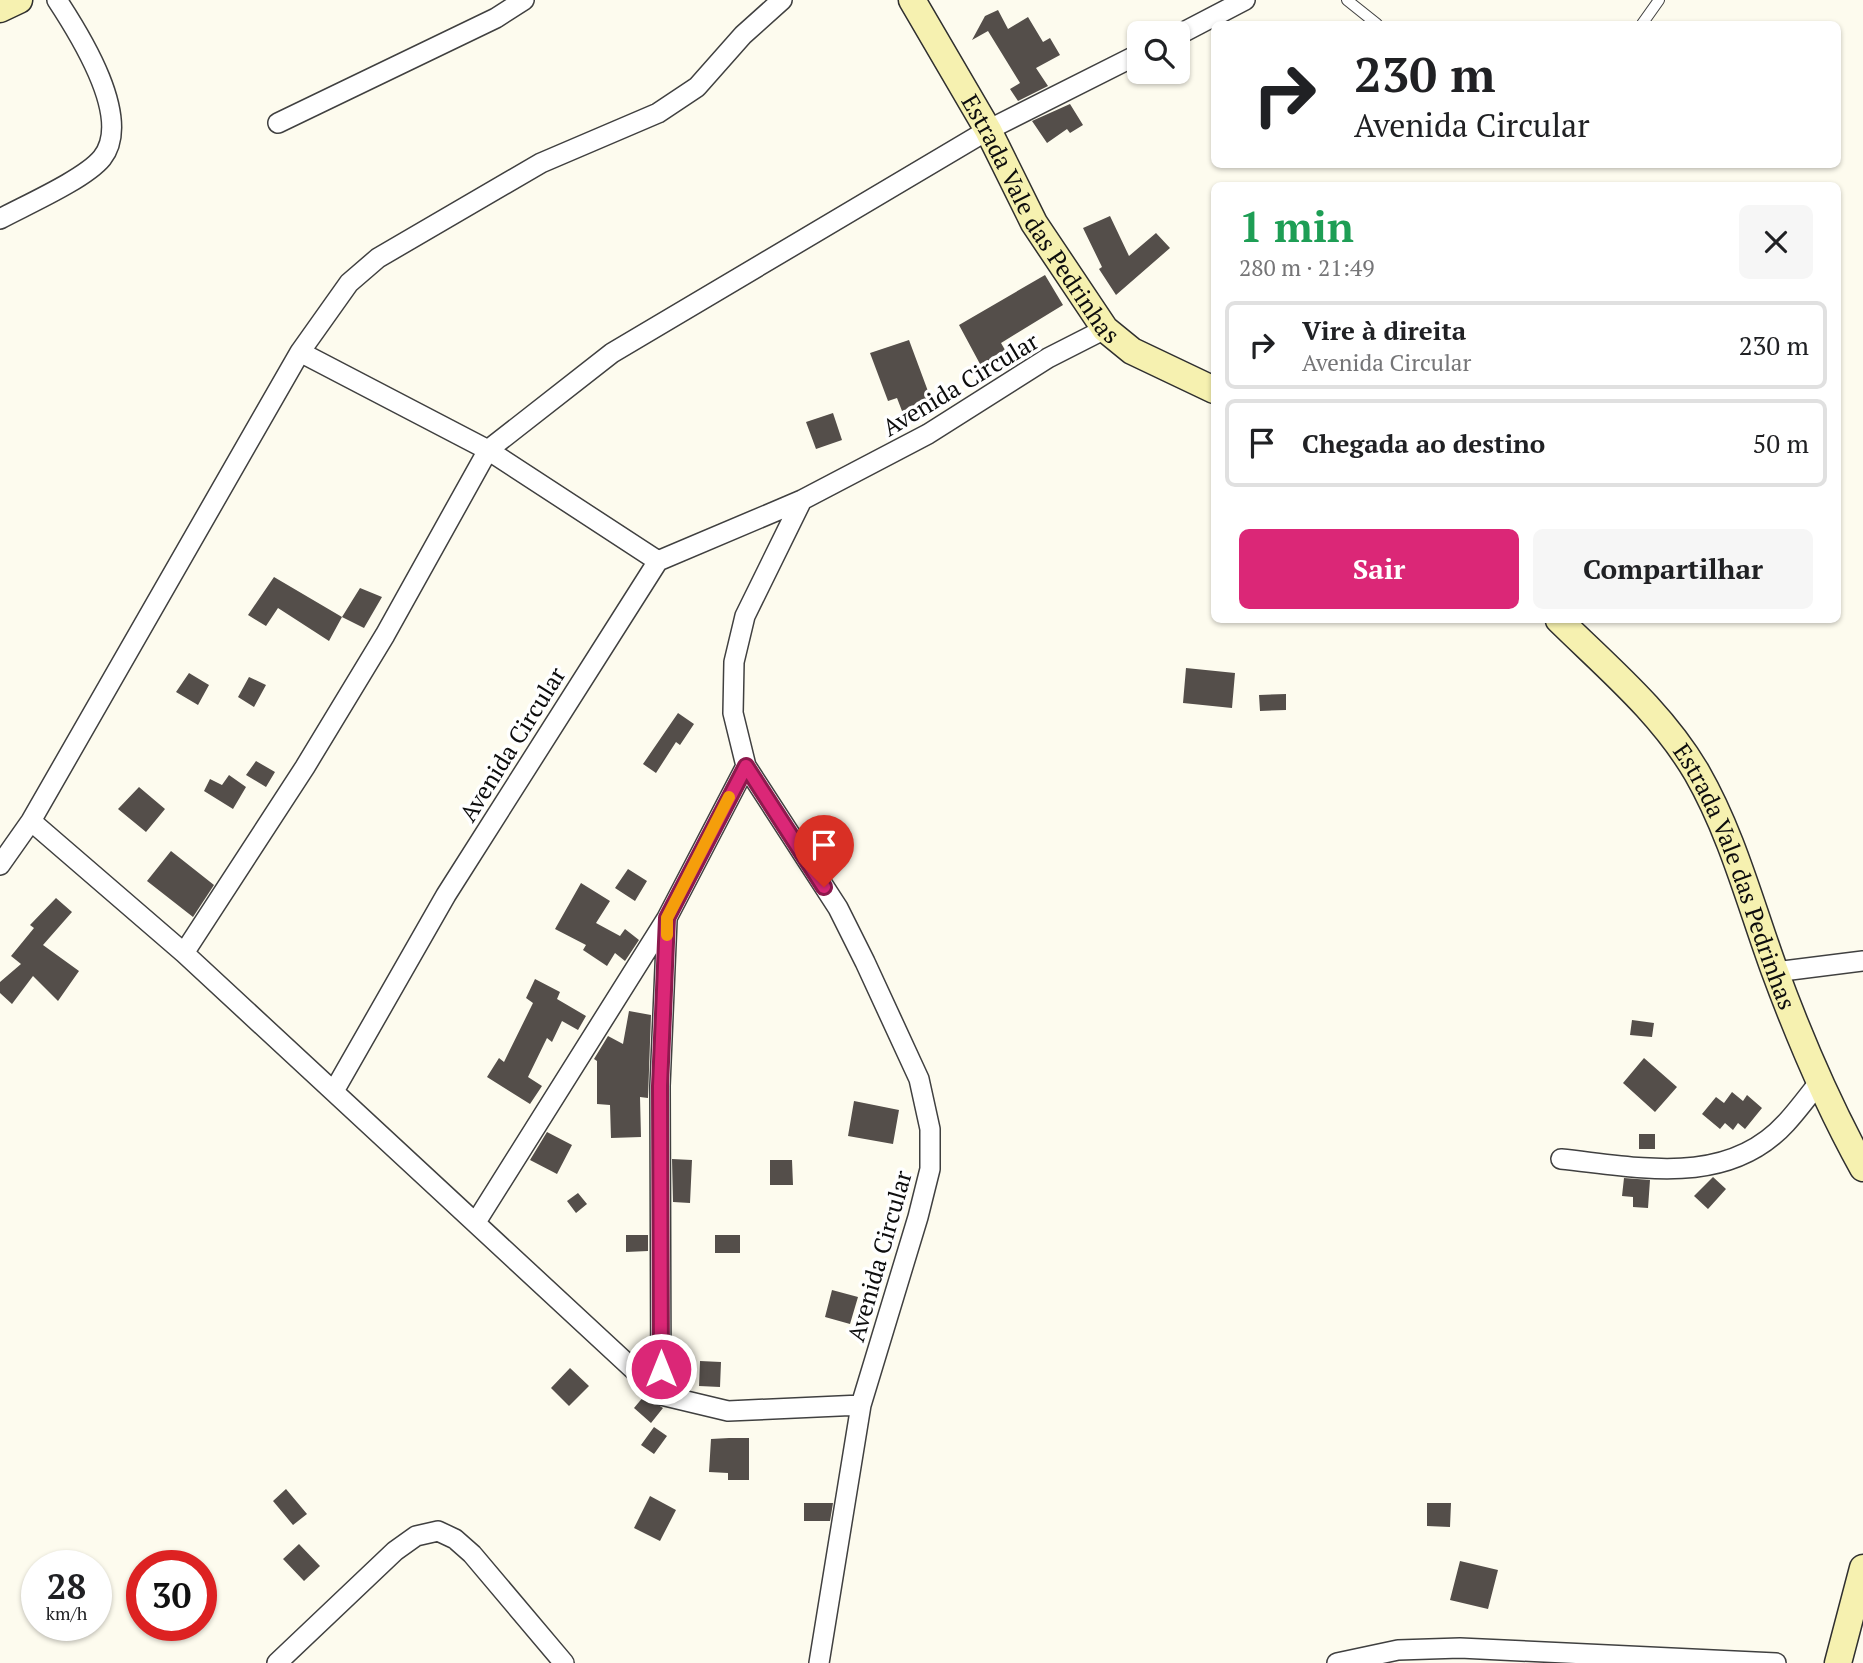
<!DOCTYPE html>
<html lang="pt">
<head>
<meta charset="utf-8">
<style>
  body { margin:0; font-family:"PT Serif",serif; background:#f6f6f6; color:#202124; height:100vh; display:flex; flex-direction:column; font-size:26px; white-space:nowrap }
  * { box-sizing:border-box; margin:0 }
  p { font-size:23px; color:#757577 }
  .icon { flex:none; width:38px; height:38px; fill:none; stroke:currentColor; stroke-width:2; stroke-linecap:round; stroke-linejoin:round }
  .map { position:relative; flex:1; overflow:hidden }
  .panel { position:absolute; left:1211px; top:182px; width:630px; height:441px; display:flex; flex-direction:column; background:#fff; border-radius:10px; box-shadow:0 2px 5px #0004 }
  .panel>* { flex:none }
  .guide { position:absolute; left:1211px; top:21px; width:630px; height:147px; border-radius:10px; box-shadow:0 2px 5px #0004; background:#fff; color:#202124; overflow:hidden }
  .buttons { position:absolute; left:1127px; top:21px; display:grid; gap:14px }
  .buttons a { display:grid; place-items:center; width:63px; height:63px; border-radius:10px; background:#fff; box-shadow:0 2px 5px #0004; font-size:35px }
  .speed { position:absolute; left:21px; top:1550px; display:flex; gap:14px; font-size:35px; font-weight:700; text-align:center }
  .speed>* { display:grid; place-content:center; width:91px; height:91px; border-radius:50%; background:#fff; box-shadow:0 2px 5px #0004; line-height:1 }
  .speed small { font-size:18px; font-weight:400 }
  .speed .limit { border:10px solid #d22; background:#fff; color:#111 }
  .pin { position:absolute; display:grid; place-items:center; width:60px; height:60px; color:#fff; margin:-72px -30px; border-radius:50% 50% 50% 0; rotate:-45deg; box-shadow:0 0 7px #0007 }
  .pin .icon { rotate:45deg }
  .me { position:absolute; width:77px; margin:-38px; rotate:0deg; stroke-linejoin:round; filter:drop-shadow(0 0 5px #0008) }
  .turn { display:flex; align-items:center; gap:24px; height:147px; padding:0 28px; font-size:32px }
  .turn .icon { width:91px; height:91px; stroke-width:2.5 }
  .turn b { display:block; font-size:49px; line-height:60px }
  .round { display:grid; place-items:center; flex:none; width:74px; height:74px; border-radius:10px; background:#f6f6f6 }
  .headline { display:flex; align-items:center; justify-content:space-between; height:119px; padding:0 28px }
  h1 { font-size:42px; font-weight:800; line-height:52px; color:#1e9e55 }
  .primary-button { display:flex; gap:14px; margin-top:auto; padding:14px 28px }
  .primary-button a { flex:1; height:80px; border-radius:10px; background:#db2777; color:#fff; font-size:28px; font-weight:800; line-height:80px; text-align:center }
  .primary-button a+a { background:#f6f6f6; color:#202124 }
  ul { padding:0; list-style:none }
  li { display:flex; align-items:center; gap:21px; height:88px; margin:0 14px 10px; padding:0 14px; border:4px solid #e0e0e0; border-radius:10px }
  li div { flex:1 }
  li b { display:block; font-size:26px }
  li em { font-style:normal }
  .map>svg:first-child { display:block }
</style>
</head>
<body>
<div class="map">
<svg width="1863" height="1663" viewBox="0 0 1863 1663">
  <rect width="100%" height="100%" fill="#fdfbee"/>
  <!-- building -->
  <path fill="#544e4a" d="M998 10 1008 29 1028 17 1043 42 1050 38 1060 55 1036 68 1048 86 1018 101 1010 89 1020 83 988 31 972 40 985 16Z
    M1070 104 1083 125 1070 133 1067 129 1047 143 1032 121Z
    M1110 216 1129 256 1156 233 1170 248 1116 295 1099 269 1102 267 1083 228Z
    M1045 275 1063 305 1001 343 1012 362 987 377 959 325Z
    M909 340 932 402 902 411 897 398 888 401 870 353Z
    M833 413 842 440 816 449 806 422Z
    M274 577 342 617 329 641 278 608 266 626 248 615Z
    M360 588 382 597 364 628 342 617Z
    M1186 668 1235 673 1232 708 1183 703Z
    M189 673 209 685 198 705 176 692Z
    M249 677 266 685 254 707 238 697Z
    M1286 694V710L1260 711 1259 695Z
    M678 713 694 724 680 745 676 742 656 773 643 764Z
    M256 761 275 772 266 787 246 775Z
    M229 775 246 787 233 809 204 791 210 779 222 785Z
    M139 787 165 809 146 832 118 809Z
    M171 851 214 885 193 917 147 881Z
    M628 869 647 881 635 901 615 888Z
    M581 883 610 901 596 923 620 936 625 929 639 940 625 961 615 953 607 966 583 950 586 945 555 929Z
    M56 898 72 912 43 945 79 971 58 1001 33 976 12 1004 0 993V982L21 964 11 956 34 928 30 925Z
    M535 979 560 992 557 999 586 1016 578 1030 562 1021 552 1042 547 1038 528 1077 542 1086 530 1104 487 1077 499 1058 504 1062 533 1003 526 998Z
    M629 1011 651 1015 648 1098 640 1097 641 1137 611 1138 610 1105 597 1104V1061L594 1059 608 1036 623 1044Z
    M1632 1020 1654 1023 1652 1037 1630 1035Z
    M1644 1058 1677 1087 1655 1112 1623 1083Z
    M1732 1092 1743 1101 1747 1095 1762 1108 1745 1129 1738 1123 1733 1130 1725 1123 1720 1129 1702 1114 1716 1097 1724 1103Z
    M854 1101 899 1110 893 1144 848 1136Z
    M547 1132 572 1145 557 1174 530 1160Z
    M1639 1134H1655V1149H1639Z
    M672 1159 692 1160 690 1203 673 1202Z
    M770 1160H792L793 1185H770Z
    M1713 1177 1726 1189 1708 1209 1694 1196Z
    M1624 1178 1650 1180 1648 1208 1633 1207V1197L1622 1196Z
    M578 1193 587 1204 576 1213 567 1201Z
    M626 1235H648V1251L626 1252Z
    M715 1235H740V1253H715Z
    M832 1290 858 1297 850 1324 825 1317Z
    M700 1361 721 1362 720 1387 699 1386Z
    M570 1368 589 1386 569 1406 551 1388Z
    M644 1396 663 1408 651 1423 634 1408Z
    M654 1427 667 1436 654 1454 641 1445Z
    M729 1438H749V1480H728V1473L709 1472 711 1439Z
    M286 1489 307 1514 293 1525 273 1501Z
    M650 1496 676 1510 660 1541 634 1528Z
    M804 1503H833L830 1521H804Z
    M1427 1503H1451L1450 1527 1427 1526Z
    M299 1544 320 1566 304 1581 283 1559Z
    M1460 1561 1498 1570 1488 1609 1450 1600Z"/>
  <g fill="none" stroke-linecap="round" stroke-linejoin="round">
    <!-- lane casing -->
    <g stroke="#404040" stroke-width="12">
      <path id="lane" d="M1347 0 1377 24
        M1642 24 1659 0"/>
    </g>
    <!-- street casing -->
    <g stroke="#404040" stroke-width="22">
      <path id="street" d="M1178 35 1245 0
        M278 123 496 18 524 0
        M0 219C26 205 85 179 102 158 133 119 80 35 57 0
        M300 352 488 450 658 561
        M802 500 745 616 734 662 733 713 746 766 838 908 865 962 919 1079 930 1129V1169L918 1217 861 1405 819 1663
        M31 821 184 953 661 1395 728 1411 861 1405
        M0 865 31 821 300 352 349 283 378 258 541 163 658 113 697 87 743 35 782 0
        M184 953 305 767 385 635 488 450 612 353 988 130 1139 54
        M1775 972 1863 961
        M334 1091 446 895 658 561 802 500 928 434 1048 358 1105 329
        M1561 1159C1638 1167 1727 1188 1786 1123 1798 1110 1809 1095 1820 1081
        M476 1222 667 918 746 766
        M661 1395 660 1086 667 920
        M277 1663 395 1551 416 1536 438 1531 455 1539 472 1554 564 1663
        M1337 1663 1398 1650 1460 1648 1776 1663"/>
    </g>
    <!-- secondary casing -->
    <g stroke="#2f2f2f" stroke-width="29">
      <g id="secondary">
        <path id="s1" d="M912 0 988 130 1034 223 1105 329 1132 351 1214 390"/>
        <path d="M0 9 19 0"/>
        <path id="s2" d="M1559 620C1608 668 1662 713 1697 773 1732 834 1750 903 1774 969 1799 1037 1828 1105 1863 1168"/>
        <path d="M1838 1663 1863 1568"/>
      </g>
    </g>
    <!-- lane -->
    <use href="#lane" stroke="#fff" stroke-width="10"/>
    <!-- street -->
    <use href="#street" stroke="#fff" stroke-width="19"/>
    <!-- secondary -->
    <use href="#secondary" stroke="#f6f1b0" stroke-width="26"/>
  </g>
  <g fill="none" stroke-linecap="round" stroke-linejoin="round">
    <!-- route casing -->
    <g stroke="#8e194d" stroke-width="18">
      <path id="route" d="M661 1369 660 1086 667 918 746 766 824 887"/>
    </g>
    <!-- route -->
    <use href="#route" stroke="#db2777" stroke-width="12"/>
    <!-- slow -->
    <path stroke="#f59e0b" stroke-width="12" d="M667 935V918L729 797"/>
  </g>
  <g text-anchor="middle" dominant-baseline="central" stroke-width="7" stroke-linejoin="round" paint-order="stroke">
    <!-- street labels -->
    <g font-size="24" fill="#0d0d0d" stroke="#fff">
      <text stroke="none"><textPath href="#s1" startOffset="254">Estrada Vale das Pedrinhas</textPath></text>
      <text transform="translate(960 384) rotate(-31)">Avenida Circular</text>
      <text transform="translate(512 744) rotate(-58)">Avenida Circular</text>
      <text stroke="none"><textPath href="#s2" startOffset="317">Estrada Vale das Pedrinhas</textPath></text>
      <text transform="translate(879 1256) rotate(-74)">Avenida Circular</text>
    </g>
  </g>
</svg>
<div class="buttons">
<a><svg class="icon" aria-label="search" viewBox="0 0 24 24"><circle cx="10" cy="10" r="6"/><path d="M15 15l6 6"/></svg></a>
</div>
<div class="speed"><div>28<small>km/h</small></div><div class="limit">30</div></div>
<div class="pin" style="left:824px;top:887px;background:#d93025"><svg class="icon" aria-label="arrive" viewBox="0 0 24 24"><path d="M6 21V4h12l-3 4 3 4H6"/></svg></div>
<svg class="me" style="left:661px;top:1369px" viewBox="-20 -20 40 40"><circle r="17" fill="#db2777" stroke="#fff" stroke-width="3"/><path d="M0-11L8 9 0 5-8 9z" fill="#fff"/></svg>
<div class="guide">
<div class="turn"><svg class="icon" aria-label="right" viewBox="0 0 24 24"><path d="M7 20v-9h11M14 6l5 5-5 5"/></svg><div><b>230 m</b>Avenida Circular</div></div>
</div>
<section class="panel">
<div class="headline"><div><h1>1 min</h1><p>280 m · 21:49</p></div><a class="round"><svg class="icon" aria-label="close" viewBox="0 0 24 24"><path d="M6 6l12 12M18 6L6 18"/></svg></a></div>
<ul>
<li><svg class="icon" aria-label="right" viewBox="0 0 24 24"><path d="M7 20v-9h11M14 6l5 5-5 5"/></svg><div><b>Vire à direita</b><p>Avenida Circular</p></div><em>230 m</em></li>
<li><svg class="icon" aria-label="arrive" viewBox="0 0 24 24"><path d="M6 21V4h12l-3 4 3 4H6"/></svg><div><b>Chegada ao destino</b></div><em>50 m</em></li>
</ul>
<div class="primary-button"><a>Sair</a><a>Compartilhar</a></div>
</section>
</div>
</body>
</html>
